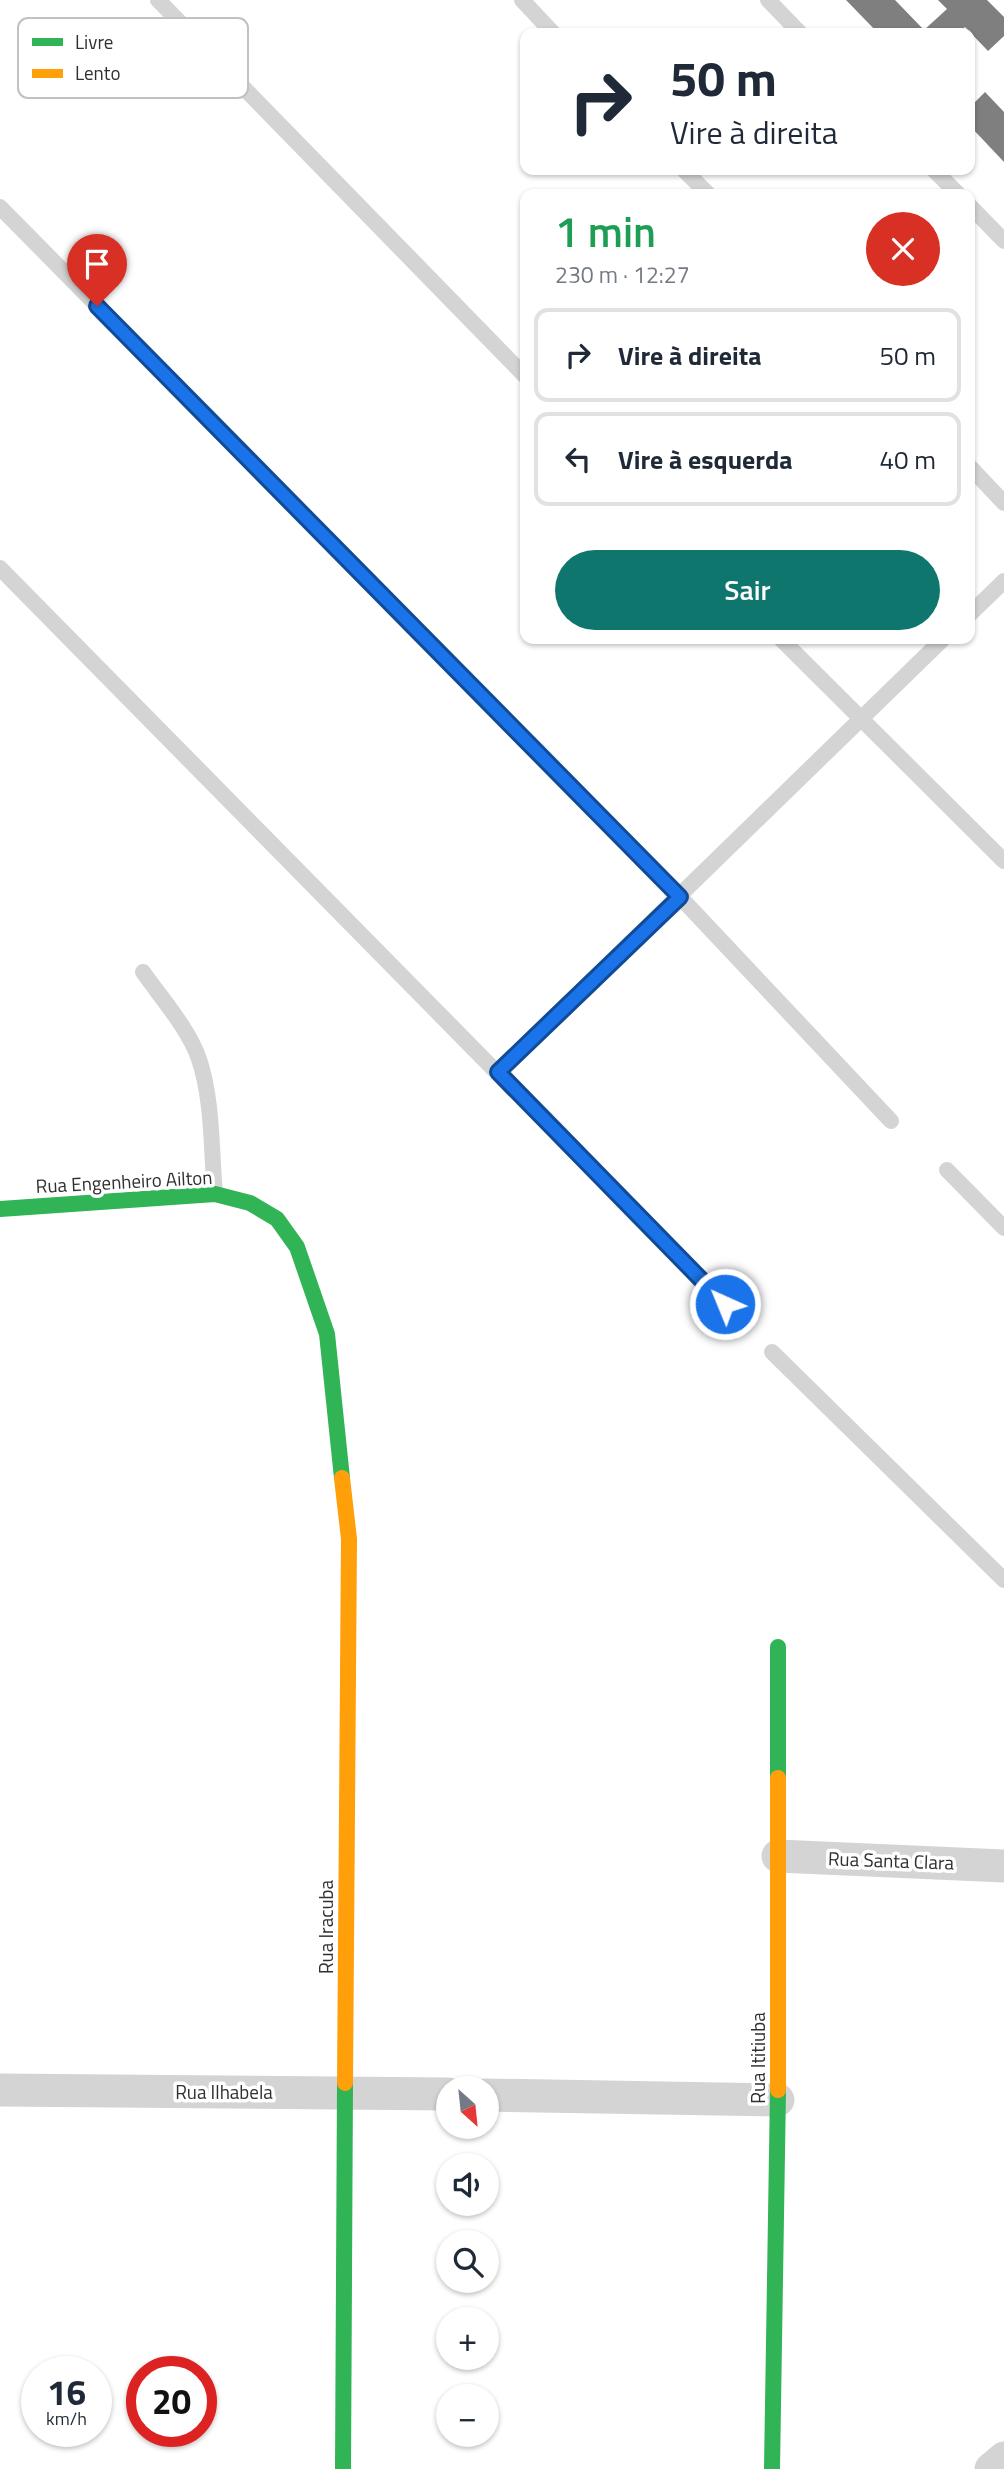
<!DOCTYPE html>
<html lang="pt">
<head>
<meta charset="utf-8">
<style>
  body { margin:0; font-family:"Titillium Web",sans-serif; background:#f2f2f3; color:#1f2937; height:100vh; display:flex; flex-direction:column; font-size:26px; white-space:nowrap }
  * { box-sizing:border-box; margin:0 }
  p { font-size:23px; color:#747a83 }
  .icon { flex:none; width:38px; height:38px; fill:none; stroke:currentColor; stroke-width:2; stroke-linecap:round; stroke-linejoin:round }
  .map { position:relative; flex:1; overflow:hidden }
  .details { position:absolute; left:520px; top:189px; width:455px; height:455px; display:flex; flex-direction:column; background:#fff; border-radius:14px; box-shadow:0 2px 5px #0004 }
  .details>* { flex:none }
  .hud { position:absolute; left:520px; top:28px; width:455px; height:147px; border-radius:14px; box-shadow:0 2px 5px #0004; background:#fff; color:#1f2937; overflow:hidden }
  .needle { width:46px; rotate:153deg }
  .fabs { position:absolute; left:436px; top:2076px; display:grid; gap:14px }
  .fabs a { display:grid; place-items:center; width:63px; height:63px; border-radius:50%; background:#fff; box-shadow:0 2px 5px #0004; font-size:35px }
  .speed { position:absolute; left:21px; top:2356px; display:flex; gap:14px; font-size:35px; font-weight:700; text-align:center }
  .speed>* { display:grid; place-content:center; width:91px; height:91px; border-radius:50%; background:#fff; box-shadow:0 2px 5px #0004; line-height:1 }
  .speed small { font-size:18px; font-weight:400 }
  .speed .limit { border:10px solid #d22; background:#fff; color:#111 }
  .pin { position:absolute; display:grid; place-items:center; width:60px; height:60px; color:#fff; margin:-72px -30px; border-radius:50% 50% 50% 0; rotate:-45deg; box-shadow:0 0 7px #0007 }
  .pin .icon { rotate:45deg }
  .me { position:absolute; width:77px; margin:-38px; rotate:316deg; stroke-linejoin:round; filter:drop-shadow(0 0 5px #0008) }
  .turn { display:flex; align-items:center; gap:24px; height:147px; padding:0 35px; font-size:32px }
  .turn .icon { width:91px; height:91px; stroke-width:2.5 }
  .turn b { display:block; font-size:49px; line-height:60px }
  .round { display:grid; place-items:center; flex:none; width:74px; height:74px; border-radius:37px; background:#f2f2f3 }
  .headline { display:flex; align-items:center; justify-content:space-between; height:119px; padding:0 35px }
  h1 { font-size:42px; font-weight:600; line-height:52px; color:#1e9e55 }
  .primary-button { display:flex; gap:14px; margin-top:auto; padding:14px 35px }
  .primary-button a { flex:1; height:80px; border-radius:42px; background:#0f766e; color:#fff; font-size:28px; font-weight:600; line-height:80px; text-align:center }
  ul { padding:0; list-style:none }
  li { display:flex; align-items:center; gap:21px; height:94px; margin:0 14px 10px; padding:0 21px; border:4px solid #e0e1e3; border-radius:14px }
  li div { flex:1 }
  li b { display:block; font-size:26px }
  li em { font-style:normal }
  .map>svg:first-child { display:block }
</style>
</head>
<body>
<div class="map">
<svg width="1004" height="2469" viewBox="0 0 1004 2469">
  <rect width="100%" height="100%" fill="#fff"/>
  <!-- building -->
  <path fill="#7f7f7f" d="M846 0H895L924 30 947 9 938 0H987L1004 17V36L988 51 965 27 959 33H878Z
    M985 92 1004 112V162L970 126V107Z"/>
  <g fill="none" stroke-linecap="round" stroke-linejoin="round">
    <!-- lane -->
    <path stroke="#d4d4d4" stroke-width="16" d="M158 0 525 376
      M522 0 553 33
      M768 0 800 33
      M684 170 708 194
      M934 170 958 194
      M970 206 1004 241
      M0 207 680 897 891 1121
      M970 467 1004 503
      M0 568 725 1304
      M970 614 1004 581
      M781 639 1004 861
      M143 972C162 999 188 1028 199 1059 213 1101 211 1150 215 1194
      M498 1072 943 639
      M947 1170 1004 1228
      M772 1352 1004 1580"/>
    <!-- street -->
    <path stroke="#d4d4d4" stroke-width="33" d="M778 1856 1004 1866
      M0 2090 448 2094
      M486 2095 778 2100
      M991 2469 1004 2458"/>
    <!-- fast -->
    <path stroke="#30b455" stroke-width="16" d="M0 1209 215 1194 250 1203 277 1219 297 1247 327 1334 342 1478
      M778 1647V1778
      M343 2469 345 2083
      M772 2469 778 2090"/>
    <!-- slow -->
    <path stroke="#ff9f0a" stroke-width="16" d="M342 1478 349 1539 345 2083
      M778 1778V2090"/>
  </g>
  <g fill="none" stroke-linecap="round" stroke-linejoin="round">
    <!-- route casing -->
    <g stroke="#114b97" stroke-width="18">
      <path id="route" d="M97 306 680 897 498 1072 725 1304"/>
    </g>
    <!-- route -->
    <use href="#route" stroke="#1a73e8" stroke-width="12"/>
  </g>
  <g text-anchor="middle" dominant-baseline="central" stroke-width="7" stroke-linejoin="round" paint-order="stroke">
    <!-- street labels -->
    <g font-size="19" fill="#303030" stroke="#fff">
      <text transform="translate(124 1181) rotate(-3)">Rua Engenheiro Ailton</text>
      <text transform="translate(891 1860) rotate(2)">Rua Santa Clara</text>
      <text transform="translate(325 1927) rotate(-90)">Rua Iracuba</text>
      <text transform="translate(757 2058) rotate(-90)">Rua Ititiuba</text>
      <text x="224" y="2091">Rua Ilhabela</text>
    </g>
  </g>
  <!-- legend -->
  <rect x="18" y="18" width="230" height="80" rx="10" fill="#fff" stroke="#c1c1c1" stroke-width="2"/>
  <rect x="32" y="38" width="31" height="8" fill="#30b455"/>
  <rect x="32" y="69" width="31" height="9" fill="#ff9f0a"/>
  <g font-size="19" fill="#303030">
    <text x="75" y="49">Livre</text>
    <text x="75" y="80">Lento</text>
  </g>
</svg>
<div class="fabs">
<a><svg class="needle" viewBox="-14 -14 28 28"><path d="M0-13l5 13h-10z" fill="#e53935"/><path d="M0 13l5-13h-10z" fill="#747a83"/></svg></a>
<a><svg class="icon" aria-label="sound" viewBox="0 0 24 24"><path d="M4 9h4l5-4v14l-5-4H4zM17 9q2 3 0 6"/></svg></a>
<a><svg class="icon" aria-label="search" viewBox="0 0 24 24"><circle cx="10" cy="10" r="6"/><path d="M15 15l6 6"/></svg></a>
<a>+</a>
<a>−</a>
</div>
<div class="speed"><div>16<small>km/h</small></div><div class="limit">20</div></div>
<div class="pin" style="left:97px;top:306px;background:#d93025"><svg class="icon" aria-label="arrive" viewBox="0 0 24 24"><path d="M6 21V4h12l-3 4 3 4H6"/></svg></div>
<svg class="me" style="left:725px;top:1304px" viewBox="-20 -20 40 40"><circle r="17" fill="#1a73e8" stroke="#fff" stroke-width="3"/><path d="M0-11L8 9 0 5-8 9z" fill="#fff"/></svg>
<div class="hud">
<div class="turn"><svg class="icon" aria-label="right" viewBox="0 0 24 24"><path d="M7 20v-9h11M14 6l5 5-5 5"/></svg><div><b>50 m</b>Vire à direita</div></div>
</div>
<section class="details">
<div class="headline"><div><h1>1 min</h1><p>230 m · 12:27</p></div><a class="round" style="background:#d93025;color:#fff"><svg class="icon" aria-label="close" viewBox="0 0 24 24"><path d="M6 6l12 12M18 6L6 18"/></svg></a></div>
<ul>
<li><svg class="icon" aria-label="right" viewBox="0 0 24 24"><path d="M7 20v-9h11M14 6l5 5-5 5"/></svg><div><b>Vire à direita</b></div><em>50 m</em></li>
<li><svg class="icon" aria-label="left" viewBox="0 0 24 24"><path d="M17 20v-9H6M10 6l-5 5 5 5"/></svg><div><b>Vire à esquerda</b></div><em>40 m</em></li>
</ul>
<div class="primary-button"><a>Sair</a></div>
</section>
</div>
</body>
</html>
